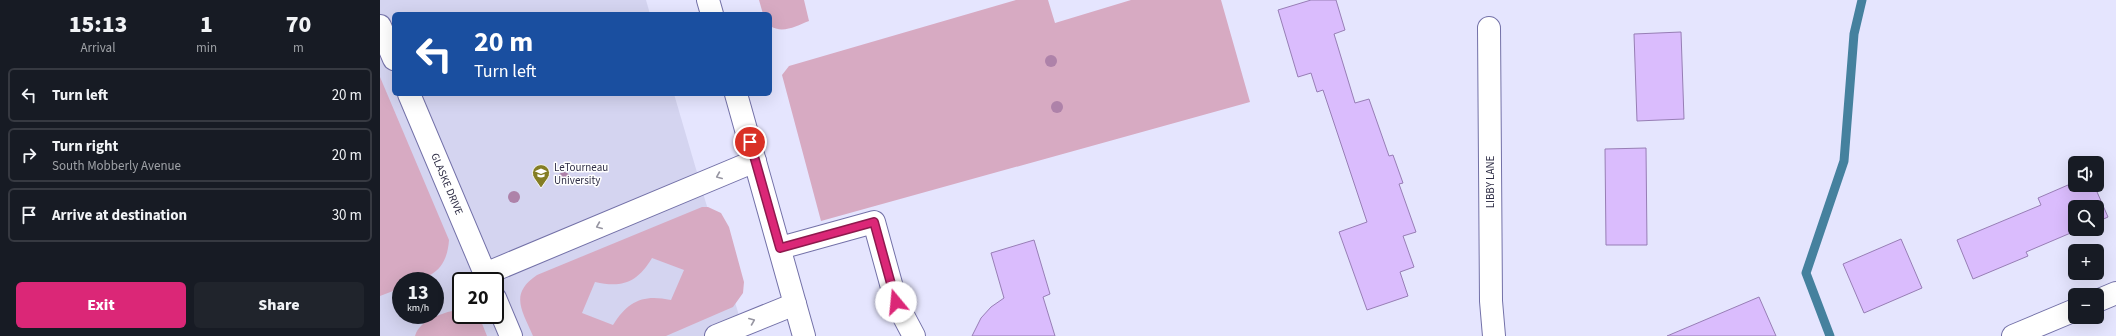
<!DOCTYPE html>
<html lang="en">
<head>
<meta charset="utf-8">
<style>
  body { margin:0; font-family:"Source Sans 3",sans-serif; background:#20242c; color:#f1f3f6; height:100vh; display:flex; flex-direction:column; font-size:15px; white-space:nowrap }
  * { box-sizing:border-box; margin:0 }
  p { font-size:13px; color:#9ea1a6 }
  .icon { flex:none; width:22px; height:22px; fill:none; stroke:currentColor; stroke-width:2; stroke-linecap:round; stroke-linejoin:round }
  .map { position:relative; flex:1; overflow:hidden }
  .panel { display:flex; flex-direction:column; background:#171b24; width:380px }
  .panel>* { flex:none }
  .hud { position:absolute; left:12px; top:12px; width:380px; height:84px; border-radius:6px; box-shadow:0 4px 16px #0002; background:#1a4fa0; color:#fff; overflow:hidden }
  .controls { position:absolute; left:1688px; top:156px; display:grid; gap:8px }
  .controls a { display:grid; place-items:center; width:36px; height:36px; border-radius:6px; background:#171b24; box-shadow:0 4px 16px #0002; font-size:20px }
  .speed { position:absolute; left:12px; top:272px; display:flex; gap:8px; font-size:20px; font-weight:700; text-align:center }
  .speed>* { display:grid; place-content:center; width:52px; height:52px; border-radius:50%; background:#171b24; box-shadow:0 4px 16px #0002; line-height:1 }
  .speed small { font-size:10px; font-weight:400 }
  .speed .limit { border:2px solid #111; border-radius:6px; background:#fff; color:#111 }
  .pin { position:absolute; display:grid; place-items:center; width:34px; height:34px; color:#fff; margin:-17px; border:2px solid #fff; border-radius:50%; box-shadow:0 1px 4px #0007 }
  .me { position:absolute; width:44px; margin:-22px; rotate:343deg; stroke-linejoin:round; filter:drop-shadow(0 0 3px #0008) }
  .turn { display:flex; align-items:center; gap:14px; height:84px; padding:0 16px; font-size:18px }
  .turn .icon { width:52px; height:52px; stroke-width:2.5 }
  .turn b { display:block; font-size:28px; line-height:34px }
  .eta { display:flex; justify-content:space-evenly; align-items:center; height:68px; text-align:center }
  .eta b { font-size:24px; font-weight:800; line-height:28px }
  .primary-button { display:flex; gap:8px; margin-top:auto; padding:8px 16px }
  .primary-button a { flex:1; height:46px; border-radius:6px; background:#db2777; color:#fff; font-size:16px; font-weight:800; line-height:46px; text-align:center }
  .primary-button a+a { background:#20242c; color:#f1f3f6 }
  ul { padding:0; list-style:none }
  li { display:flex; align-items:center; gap:12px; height:54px; margin:0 8px 6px; padding:0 8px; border:2px solid #363941; border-radius:6px }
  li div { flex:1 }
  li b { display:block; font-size:15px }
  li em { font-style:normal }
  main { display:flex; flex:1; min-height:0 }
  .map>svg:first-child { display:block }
</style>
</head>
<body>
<main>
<section class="panel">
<div class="eta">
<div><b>15:13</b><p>Arrival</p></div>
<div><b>1</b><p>min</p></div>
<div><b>70</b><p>m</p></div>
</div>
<ul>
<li><svg class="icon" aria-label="left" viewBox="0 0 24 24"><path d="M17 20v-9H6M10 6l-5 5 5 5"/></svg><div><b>Turn left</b></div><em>20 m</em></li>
<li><svg class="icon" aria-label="right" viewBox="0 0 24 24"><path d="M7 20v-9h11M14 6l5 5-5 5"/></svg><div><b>Turn right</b><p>South Mobberly Avenue</p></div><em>20 m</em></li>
<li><svg class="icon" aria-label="arrive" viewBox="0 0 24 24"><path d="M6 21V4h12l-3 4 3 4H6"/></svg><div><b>Arrive at destination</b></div><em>30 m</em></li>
</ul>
<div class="primary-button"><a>Exit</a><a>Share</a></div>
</section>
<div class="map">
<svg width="1736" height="336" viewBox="0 0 1736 336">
  <rect width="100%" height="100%" fill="#e5e5fe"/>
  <!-- built -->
  <path fill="#d4d4f0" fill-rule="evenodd" d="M0 0H266L270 14H14V94H294L365 336H0ZM21 281H55V315H21ZM81 281H115V315H81Z"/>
  <!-- green -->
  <path fill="#d7aac2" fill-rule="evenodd" d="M379 0H424L429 21C416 26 403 34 390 26V14H383Z
    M636 0H668L675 23 751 0H841L870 102 441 221 402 75 409 66Z
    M0 77 69 240C67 270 50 281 21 281V288L0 296Z
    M322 207H328L341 213 349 227 364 282 363 293 353 307 286 336H153C142 310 129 294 157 275ZM272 258 304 270 291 300C263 294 248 301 233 325L202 313 215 282C242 288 257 283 272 258Z
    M81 309V315H95L101 321 107 336H35C40 319 65 312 81 309Z"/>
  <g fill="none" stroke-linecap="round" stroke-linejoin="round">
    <!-- stream -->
    <path stroke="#45819e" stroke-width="9" d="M1450 336 1426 273 1464 161 1474 34 1482 0"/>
  </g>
  <!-- building -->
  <path fill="#dabcfd" stroke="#977eb5" d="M931 0H956L965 30 954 34 975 103 989 99 1009 156 1013 155 1023 183 1019 184 1036 232 1023 236 1034 267 1020 272 1028 296 987 310 959 232 987 222 943 90 937 92 931 73 918 77 898 10Z
    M1301 32 1304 119 1257 121 1254 34Z
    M1266 148 1267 245H1226L1225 149Z
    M1688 185H1714L1728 217 1717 222V207H1695V229H1700L1646 252 1648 256 1593 279 1577 240 1661 205 1658 198Z
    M1521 239 1542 288 1484 313 1463 264Z
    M654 240 670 294 663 297 675 336H592L601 318 611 307 624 298 611 253Z
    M1379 297 1396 336H1287Z"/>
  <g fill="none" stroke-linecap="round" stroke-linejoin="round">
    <!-- minor casing -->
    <g stroke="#7371a8" stroke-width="24">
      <path id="minor" d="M0 26 14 59
        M1109 28 1111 301 1114 336
        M29 94 108 281
        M400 248 494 222 516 302 534 336
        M105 274 375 161
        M115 298 131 336
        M1717 301 1736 293
        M336 336 415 304
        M1633 336 1695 310"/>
    </g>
    <!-- major casing -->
    <g stroke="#7371a8" stroke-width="24">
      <path id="major" d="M328 0 332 14
        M356 94 424 336"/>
    </g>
    <!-- minor -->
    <use href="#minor" stroke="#fff" stroke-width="22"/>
    <!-- major -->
    <use href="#major" stroke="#fff" stroke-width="22"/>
  </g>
  <!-- trees -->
  <g fill="#ae82a9">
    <circle cx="671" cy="61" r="6"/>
    <circle cx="677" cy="107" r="6"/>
    <circle cx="184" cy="178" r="6"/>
    <circle cx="134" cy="197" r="6"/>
  </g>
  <!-- one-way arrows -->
  <defs><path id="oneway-chevron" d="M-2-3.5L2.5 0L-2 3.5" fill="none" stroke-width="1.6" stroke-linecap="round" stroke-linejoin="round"/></defs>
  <g stroke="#9796a2">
    <use href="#oneway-chevron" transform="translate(339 176) rotate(157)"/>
    <use href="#oneway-chevron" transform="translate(219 226) rotate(157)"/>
    <use href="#oneway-chevron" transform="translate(372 321) rotate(-22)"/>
  </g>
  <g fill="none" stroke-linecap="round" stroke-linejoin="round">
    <!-- route casing -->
    <g stroke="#8e194d" stroke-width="10">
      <path id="route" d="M370 142 400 248 494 222 516 302"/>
    </g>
    <!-- route -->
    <use href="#route" stroke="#db2777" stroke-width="7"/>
  </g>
  <!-- icons -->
  <defs>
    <g id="university-pin" transform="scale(0.9)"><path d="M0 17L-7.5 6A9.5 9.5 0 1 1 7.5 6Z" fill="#847d24" stroke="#fff"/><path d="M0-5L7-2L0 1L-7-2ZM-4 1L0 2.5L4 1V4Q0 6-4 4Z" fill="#fff"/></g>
  </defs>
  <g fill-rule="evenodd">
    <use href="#university-pin" x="161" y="173"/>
  </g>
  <g text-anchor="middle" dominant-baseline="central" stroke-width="3" stroke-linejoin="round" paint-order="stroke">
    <!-- poi labels -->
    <g font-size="11" fill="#2f2e46" stroke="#fff" text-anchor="start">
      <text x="174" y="167">LeTourneau<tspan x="174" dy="13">University</tspan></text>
    </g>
    <!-- street labels -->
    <g font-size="11" fill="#2f2e46" stroke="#fff">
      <text transform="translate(1110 182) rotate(-90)">LIBBY LANE</text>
      <text transform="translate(67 184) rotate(67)">GLASKE DRIVE</text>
    </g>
  </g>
</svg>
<div class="controls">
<a><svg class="icon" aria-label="sound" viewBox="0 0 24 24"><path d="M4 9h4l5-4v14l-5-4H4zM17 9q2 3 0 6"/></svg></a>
<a><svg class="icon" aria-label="search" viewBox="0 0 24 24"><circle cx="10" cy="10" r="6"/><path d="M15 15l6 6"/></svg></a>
<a>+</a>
<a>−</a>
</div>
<div class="speed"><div>13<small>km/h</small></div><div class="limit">20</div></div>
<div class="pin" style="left:370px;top:142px;background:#d93025"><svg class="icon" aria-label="arrive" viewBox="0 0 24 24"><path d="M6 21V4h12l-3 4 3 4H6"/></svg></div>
<svg class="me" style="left:516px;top:302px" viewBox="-20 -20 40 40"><circle r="19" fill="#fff"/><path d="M0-13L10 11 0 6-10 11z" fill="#db2777"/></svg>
<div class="hud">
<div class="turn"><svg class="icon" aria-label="left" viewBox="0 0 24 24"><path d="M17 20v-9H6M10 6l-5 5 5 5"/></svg><div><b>20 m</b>Turn left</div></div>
</div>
</div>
</main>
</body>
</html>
